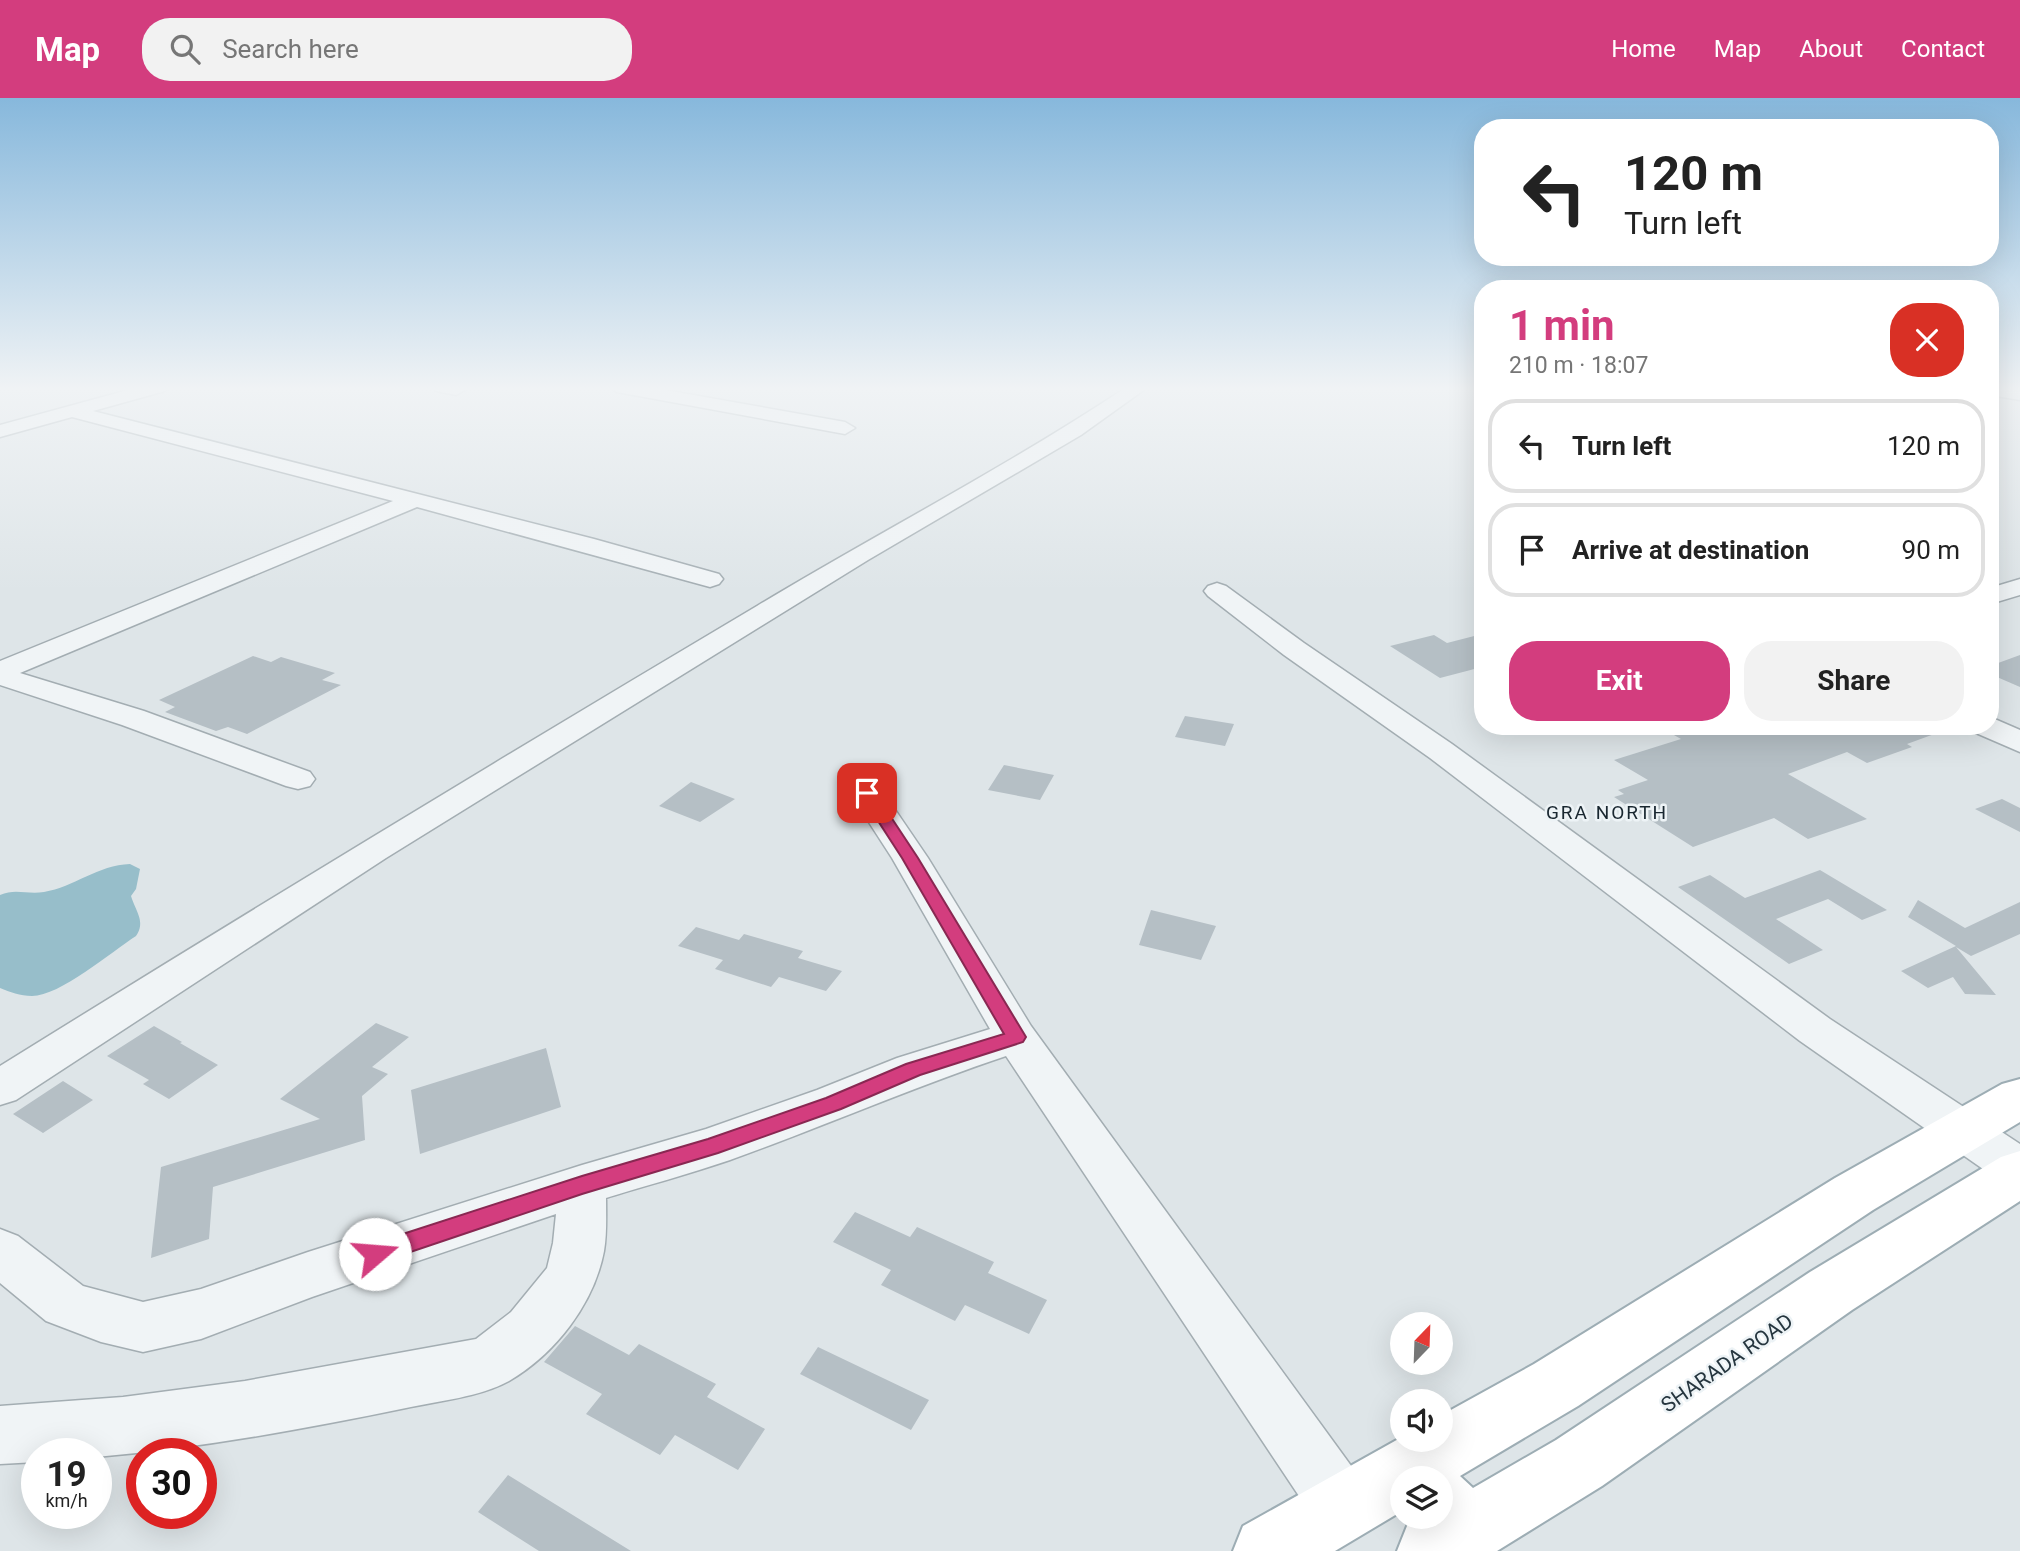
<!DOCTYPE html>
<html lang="en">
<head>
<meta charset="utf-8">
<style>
  body { margin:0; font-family:Roboto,sans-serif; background:#f2f2f2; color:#222; height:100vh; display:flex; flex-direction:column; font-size:26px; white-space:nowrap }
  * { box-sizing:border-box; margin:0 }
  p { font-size:23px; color:#767676 }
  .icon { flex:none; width:38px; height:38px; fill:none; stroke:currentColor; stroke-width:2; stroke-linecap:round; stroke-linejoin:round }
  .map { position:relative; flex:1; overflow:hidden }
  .panel { position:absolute; left:1474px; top:182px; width:525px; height:455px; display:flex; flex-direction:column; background:#fff; border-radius:28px; box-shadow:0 7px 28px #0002 }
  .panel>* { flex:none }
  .guide { position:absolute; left:1474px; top:21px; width:525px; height:147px; border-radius:28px; box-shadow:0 7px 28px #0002; background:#fff; color:#222; overflow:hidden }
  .needle { width:46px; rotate:23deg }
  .controls { position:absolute; left:1390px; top:1214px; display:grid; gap:14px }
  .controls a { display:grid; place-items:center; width:63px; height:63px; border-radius:50%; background:#fff; box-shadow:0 7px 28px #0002; font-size:35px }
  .speed { position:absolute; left:21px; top:1340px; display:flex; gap:14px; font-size:35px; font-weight:700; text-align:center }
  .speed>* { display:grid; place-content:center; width:91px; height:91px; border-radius:50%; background:#fff; box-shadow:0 7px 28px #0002; line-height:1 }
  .speed small { font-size:18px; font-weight:400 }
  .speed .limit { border:10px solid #d22; background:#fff; color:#111 }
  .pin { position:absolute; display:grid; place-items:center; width:60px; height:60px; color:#fff; margin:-30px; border-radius:14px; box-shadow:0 4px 10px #0006 }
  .me { position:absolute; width:77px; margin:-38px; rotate:72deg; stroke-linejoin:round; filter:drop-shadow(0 0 5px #0008) }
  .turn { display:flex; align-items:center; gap:24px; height:147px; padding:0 35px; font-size:32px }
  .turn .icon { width:91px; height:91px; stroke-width:2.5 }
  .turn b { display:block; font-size:49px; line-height:60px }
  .round { display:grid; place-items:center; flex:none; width:74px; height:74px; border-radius:28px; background:#f2f2f2 }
  .summary { display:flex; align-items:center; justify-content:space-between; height:119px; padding:0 35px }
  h1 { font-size:42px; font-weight:700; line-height:52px; color:#d33d7e }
  .cta { display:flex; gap:14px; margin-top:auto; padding:14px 35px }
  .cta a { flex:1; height:80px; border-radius:28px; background:#d33d7e; color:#fff; font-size:28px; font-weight:700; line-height:80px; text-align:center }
  .cta a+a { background:#f2f2f2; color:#222 }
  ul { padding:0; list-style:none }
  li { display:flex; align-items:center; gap:21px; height:94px; margin:0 14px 10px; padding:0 21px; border:4px solid #e0e0e0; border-radius:28px }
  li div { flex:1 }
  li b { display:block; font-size:26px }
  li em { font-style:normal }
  header { display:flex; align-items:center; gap:42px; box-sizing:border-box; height:98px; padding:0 35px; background:#d33d7e; color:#fff }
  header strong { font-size:33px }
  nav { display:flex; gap:38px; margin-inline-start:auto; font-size:24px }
  .search { width:490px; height:63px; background:#f2f2f2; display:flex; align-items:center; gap:18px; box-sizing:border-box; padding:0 24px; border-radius:28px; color:#767676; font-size:26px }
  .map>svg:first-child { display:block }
</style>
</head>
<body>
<header>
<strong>Map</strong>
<div class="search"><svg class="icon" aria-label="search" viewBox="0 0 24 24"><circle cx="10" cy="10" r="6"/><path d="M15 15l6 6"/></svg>Search here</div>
<nav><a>Home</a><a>Map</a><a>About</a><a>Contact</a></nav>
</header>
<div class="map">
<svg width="2020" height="1453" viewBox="0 0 2020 1453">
  <rect width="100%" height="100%" fill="#dee5e8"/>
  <!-- water -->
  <path fill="#97beca" d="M130 766 140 771 136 791 131 798C136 814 146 824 136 838 111 854 60 898 32 898 20 898 10 894 0 890V797C16 790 27 797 44 794 74 789 98 767 130 766Z"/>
  <!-- building -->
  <path fill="#b5bfc5" d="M1482 536V569L1440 580 1390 548 1434 537 1447 545Z
    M2020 557V589L1990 576V568Z
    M253 558 271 564 281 559 335 575 322 582 341 587 247 636 228 629 216 633 165 614 175 609 159 602Z
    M1185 618 1234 626 1225 648 1175 639Z
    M1658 628H1948V631L1907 646 1912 649 1867 665 1847 654 1788 676 1867 721 1808 741 1774 720 1693 749 1614 699 1624 696 1618 692 1648 682 1614 662 1681 641Z
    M1004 667 1054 677 1040 702 988 692Z
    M691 684 735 701 700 724 659 708Z
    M2002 701 2020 710V734L1975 711Z
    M1820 772 1887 812 1862 822 1828 801 1776 821 1823 852 1789 866 1678 789 1710 777 1745 800Z
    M1918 802 1965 830 2020 804V836L1971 858 1956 849 1996 897 1965 896 1953 879 1928 890 1901 873 1956 848 1908 819Z
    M1151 812 1216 828 1201 862 1139 847Z
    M696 829 739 842 744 836 803 853 798 860 842 873 826 893 779 879 771 889 715 871 723 862 678 848Z
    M376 925 409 939 372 969 388 976 362 998 365 1042 213 1089 209 1141 151 1160 161 1069 320 1021 280 1001Z
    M154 928 182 944 180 945 218 967 169 1001 143 986 149 982 107 958Z
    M546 950 561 1009 420 1056 411 992Z
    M63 983 93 1002 43 1035 13 1016Z
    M855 1114 910 1139 917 1129 994 1164 988 1175 1047 1202 1029 1236 965 1207 955 1223 881 1187 891 1172 833 1144Z
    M575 1228 629 1257 639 1246 716 1286 707 1299 765 1331 738 1372 675 1337 660 1357 586 1316 602 1296 544 1264Z
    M818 1249 929 1302 911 1332 800 1276Z
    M508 1377 631 1453H539L478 1414Z"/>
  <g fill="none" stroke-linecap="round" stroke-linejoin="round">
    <!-- minor casing -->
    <g stroke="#a3adb2" stroke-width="3">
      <path id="minor" d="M139 289H168L165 293 93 313 594 441 719 476 723 481 719 486 710 489 417 409 20 575 144 613 310 674 315 681 310 688 298 691 286 688 122 627 0 587V563L393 403 72 319 0 339V327Z
        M433 289H463L465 292 456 297 436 293Z
        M608 289H648L845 324 855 330 845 336 617 294Z
        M1127 289H1148L1081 337 868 462 386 760 16 1002 0 1007V968C251 812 503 659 757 508 880 434 1008 368 1127 289Z
        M1990 289 2020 292V302L1990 297Z
        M2020 481V497L1990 506V490Z
        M1217 485 1226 488 1304 545 1452 646 1830 921 2020 1046V1091L2003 1085 1800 943 1430 660 1284 557 1208 498 1204 493 1208 488Z
        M1990 619 2020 632V654L1976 635 1972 628H1990Z
        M867 685 879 688 928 760 1031 928 1365 1387 1374 1409 1365 1431 1343 1440 1321 1431 1006 958C913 989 822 1029 730 1062 689 1076 648 1087 606 1100 606 1117 607 1136 604 1153 594 1206 555 1256 509 1283 480 1299 439 1303 406 1310 304 1331 201 1350 96 1359V1356H37V1364L0 1366V1308L123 1299 245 1283 476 1241 511 1214 547 1170 553 1145 556 1116 312 1199 201 1241 143 1254 101 1244 46 1223 0 1185V1131L18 1138 83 1188 143 1204 201 1191 308 1154 582 1067 706 1031 817 992 897 960 990 931 892 760 850 695 855 688Z"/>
    </g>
    <!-- major casing -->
    <g stroke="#9dadb4" stroke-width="4">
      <path id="major" d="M1998 289H2020V297L2001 293Z
        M2020 981V1024L1873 1112 1578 1308 1460 1378 1473 1390 1556 1342 1810 1174 2001 1059 2020 1053V1103L1852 1212 1602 1388 1497 1453H1397L1407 1428 1414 1424 1412 1419H1440V1381H1402V1413L1335 1453H1233L1243 1428 1402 1339V1342H1440V1318L1534 1266 1835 1080 2002 986Z"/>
    </g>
    <!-- minor -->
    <use href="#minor" fill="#f0f4f6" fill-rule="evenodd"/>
    <!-- major -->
    <use href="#major" fill="#fff" fill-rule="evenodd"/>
  </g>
  <!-- sky -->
  <linearGradient id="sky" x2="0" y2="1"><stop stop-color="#87b8dc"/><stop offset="0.59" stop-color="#f0f3f5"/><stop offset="1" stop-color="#f0f3f5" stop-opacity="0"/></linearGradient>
  <rect width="2020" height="493" fill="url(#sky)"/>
  <!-- route -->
  <path fill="#d33d7e" stroke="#892852" stroke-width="2" d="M867 691 873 692 918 760 1026 939 1023 944 920 977 841 1011 718 1055 582 1096 375 1166 367 1163 363 1156 367 1148 375 1145 582 1078 708 1041 826 1000 906 966 1004 936 902 760 860 695Z"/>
  <g text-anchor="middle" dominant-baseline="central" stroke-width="5" stroke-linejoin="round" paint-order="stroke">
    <!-- neighbourhood labels -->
    <g font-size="19" letter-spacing="2" fill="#192730" stroke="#edf3f6">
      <text x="1607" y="714">GRA NORTH</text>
    </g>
    <!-- near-street labels -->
    <g font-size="21" fill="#26363f" stroke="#edf3f6">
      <text transform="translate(1727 1265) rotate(-35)">SHARADA ROAD</text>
    </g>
  </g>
</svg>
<div class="controls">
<a><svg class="needle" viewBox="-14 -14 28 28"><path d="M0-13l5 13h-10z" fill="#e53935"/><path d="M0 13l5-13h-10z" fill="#767676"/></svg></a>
<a><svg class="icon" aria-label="sound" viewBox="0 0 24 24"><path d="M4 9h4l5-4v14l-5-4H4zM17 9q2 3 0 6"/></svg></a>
<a><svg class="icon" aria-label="layers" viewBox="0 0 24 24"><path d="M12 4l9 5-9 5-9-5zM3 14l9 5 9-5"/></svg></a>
</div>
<div class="speed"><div>19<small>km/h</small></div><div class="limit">30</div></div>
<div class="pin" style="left:867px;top:695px;background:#d93025"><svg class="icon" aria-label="arrive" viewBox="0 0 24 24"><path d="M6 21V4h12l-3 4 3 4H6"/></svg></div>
<svg class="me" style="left:375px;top:1156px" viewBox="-20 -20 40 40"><circle r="19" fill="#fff"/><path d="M0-13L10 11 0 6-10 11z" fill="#d33d7e"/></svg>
<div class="guide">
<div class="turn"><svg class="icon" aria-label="left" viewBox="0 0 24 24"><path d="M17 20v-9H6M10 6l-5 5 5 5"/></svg><div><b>120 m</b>Turn left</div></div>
</div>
<section class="panel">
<div class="summary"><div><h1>1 min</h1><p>210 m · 18:07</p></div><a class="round" style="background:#d93025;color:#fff"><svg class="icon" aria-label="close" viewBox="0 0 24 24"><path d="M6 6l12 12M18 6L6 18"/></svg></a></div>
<ul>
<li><svg class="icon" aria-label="left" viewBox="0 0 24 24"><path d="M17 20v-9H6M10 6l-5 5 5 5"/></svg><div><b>Turn left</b></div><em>120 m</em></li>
<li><svg class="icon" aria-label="arrive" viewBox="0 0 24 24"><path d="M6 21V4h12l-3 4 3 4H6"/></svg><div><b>Arrive at destination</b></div><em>90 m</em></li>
</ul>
<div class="cta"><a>Exit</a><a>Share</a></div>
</section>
</div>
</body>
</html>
